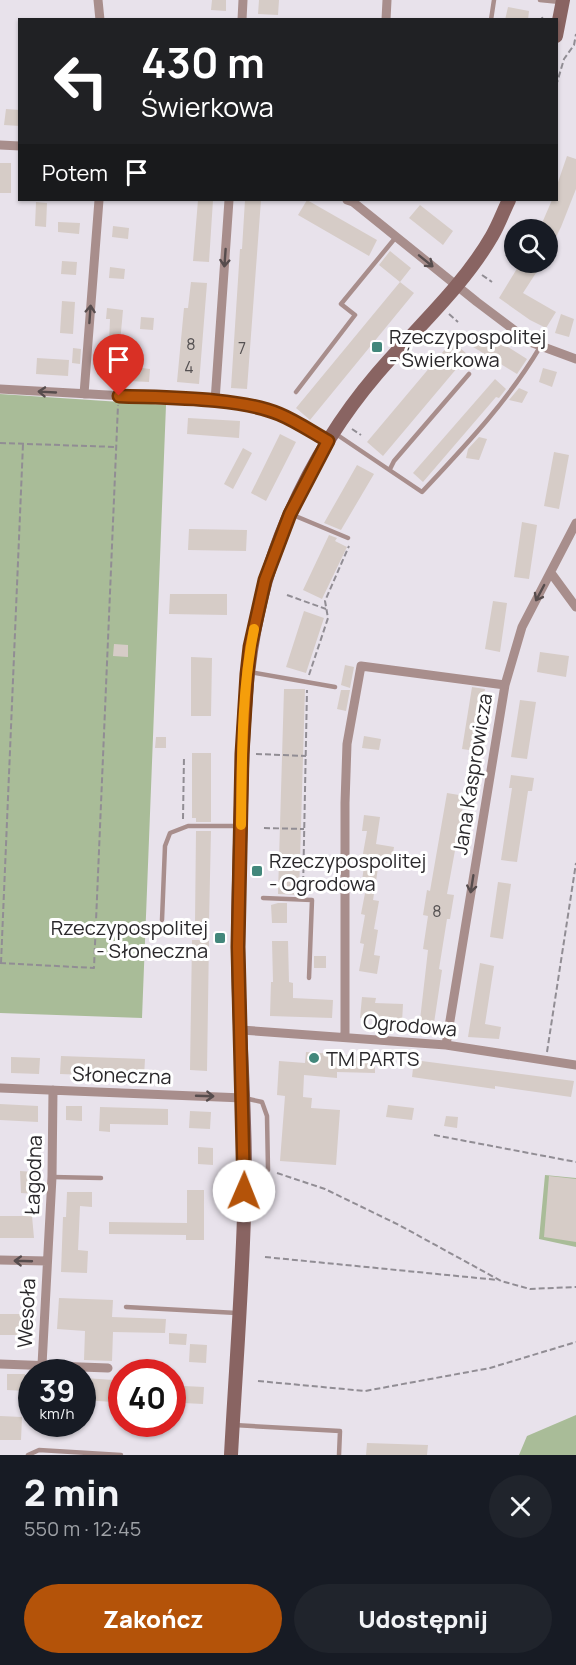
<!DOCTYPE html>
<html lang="pl">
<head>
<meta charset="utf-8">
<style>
  body { margin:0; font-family:Manrope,sans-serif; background:#20242c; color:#f1f3f6; height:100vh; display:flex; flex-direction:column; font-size:22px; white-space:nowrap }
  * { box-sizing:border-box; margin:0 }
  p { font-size:20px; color:#9ea1a6 }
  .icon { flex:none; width:33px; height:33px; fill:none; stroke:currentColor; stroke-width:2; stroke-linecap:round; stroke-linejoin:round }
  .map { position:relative; height:1455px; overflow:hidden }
  .panel { display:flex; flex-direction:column; background:#171b24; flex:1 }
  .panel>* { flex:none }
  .banner { position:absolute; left:18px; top:18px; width:540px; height:183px; border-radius:0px; box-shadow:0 2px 4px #0004; background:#202124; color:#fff; overflow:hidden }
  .buttons { position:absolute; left:504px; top:219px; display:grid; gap:12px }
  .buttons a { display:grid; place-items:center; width:54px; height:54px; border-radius:50%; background:#171b24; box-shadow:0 2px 4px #0004; font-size:30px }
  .speed { position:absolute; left:18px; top:1359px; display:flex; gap:12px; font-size:30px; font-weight:700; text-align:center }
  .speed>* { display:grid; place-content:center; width:78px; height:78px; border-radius:50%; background:#171b24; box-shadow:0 2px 4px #0004; line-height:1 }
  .speed small { font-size:15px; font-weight:400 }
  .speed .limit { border:9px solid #d22; background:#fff; color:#111 }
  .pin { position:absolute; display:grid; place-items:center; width:51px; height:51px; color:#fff; margin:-62px -26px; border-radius:50% 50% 50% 0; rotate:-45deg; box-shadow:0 0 6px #0007 }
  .pin .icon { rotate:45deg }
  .me { position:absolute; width:66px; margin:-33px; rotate:1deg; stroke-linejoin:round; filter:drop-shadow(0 0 4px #0008) }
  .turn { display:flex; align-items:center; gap:21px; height:126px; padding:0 24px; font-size:27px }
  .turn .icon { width:78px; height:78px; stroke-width:2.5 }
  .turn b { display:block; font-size:42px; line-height:51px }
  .then { display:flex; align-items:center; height:57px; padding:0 24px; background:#0003; gap:12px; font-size:22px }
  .round { display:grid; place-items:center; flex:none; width:63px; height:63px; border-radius:32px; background:#20242c }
  .headline { display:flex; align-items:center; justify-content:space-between; height:102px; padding:0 24px }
  h1 { font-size:36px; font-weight:800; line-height:45px }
  .action { display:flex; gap:12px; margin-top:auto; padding:12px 24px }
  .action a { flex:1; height:69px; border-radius:36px; background:#b45309; color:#fff; font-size:24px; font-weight:800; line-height:69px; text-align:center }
  .action a+a { background:#20242c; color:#f1f3f6 }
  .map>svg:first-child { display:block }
</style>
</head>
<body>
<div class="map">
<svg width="576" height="1455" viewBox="0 0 576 1455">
  <rect width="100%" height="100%" fill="#e8e2eb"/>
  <!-- green -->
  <path fill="#a9bc98" d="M0 394 166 405 142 1018 0 1013Z
    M545 1175 576 1178V1247L539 1239Z
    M576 1415V1455H519L527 1436Z"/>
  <!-- building -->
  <path fill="#d6ccc7" d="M212 0H226V11L211 10Z
    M259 0H279L278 15 258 14Z
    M508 7 529 11 528 20H505Z
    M6 109 20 110V126L4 125Z
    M567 156 576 159V189L561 227 548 253V230H539L552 200H556V188Z
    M0 163H11V193H0Z
    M198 200H213L209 262 193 261Z
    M245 200H261L247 389 231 388 240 249H242Z
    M307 200 377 240 369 256 298 215Z
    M36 202 47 203 46 227 35 226Z
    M420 205 453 231 443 245 409 218Z
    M58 222 80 223 79 234 58 232Z
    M113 226 129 228 128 239 112 237Z
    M390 251 411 268 400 282 379 265Z
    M62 261 77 262 76 275 61 274Z
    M521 262H543L523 293 556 312 546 328 530 320 499 298Z
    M110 267 125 269 124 279 109 278Z
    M191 282 207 283 199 384 177 382 184 308H188Z
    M400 282 414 293 310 420 296 408Z
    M62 301 75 302 73 334 60 333Z
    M107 308 123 310 120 343 109 342 110 319H106Z
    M561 314 574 319 569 337 555 333Z
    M141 317 154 318 153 330 140 329Z
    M467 332H474L482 335 484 332 527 359 517 374 457 337Z
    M452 341 468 355 383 456 367 442Z
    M73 348 81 349 80 364 72 363Z
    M37 358 69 360 68 376 36 374Z
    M110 364 150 369 149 382 109 380Z
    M543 368 557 372 552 387 539 382Z
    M495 379 506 389 499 398 496 397 423 482 413 473Z
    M519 388 528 392 522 403 509 400Z
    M188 418 240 421 239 438 187 434Z
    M280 434 296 442 266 501 251 493Z
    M479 437 487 439 479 460 466 458 468 449Z
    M243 448 252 453 233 489 224 484Z
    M554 452 569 455 559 509 544 506Z
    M357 465 374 474 341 530 324 523Z
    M522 522 537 525 529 579 514 577Z
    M189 529 247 530 246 551 188 550Z
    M329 535 337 538 335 541 347 547 322 599 303 590Z
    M170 594H227V615L169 614Z
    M493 601 507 603 500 652 485 649Z
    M304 611 324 618 306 673 286 667Z
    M114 644 128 645V657L113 656Z
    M540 652 569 656 566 677 537 672Z
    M191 657 212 658 211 716H191Z
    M345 665 354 667 350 688 341 685Z
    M472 687 485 689 476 751 462 749Z
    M284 689H305L299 895 278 894Z
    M341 690H350L346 711 337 709Z
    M520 700 536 702 527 759 511 757Z
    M364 736 381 739 379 750 362 748Z
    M156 737H166V748H155Z
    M192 753H211V822H196V818H192Z
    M511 775 534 778 532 791H528L517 862 501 860 512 788H509Z
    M447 793 465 796 447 894 454 895 450 919H447L439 969 442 970 434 1023 420 1020 428 950 423 949 428 916 423 915 427 890 430 891Z
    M364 815 380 817 376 844 394 847 391 864 379 862 373 900 379 901 374 929 378 930 374 955 380 956 377 974 359 971 364 944 360 943 365 915 361 914 366 888 361 887 365 860 362 859 367 831H362Z
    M196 831H211L209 922H195Z
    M498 882 511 884 503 939 490 937Z
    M278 903H287V923H272L271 905Z
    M192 940H209L207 1071 190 1070Z
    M272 941H288L289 982 293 983V998L333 1000 332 1018 270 1016 271 982H273Z
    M314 956H326V968H314Z
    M480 963 494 966 485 1024 501 1027 499 1039 468 1037Z
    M362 997 376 998 375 1003 403 1004 402 1023 360 1018Z
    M306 1052 375 1057V1073L337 1072V1078L304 1075 303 1097 312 1098 311 1108 340 1110 336 1165 280 1161 285 1096 277 1095 279 1061 305 1063Z
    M61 1056 145 1059 144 1077 60 1074Z
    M11 1057 40 1058 39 1074 11 1073Z
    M414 1060 574 1081 571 1097 495 1086V1089L412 1077Z
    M0 1104 38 1106V1122L0 1120Z
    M388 1105 414 1108 412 1120 386 1117Z
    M66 1106H82V1121L66 1120Z
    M100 1107 168 1109V1125L110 1124V1132L99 1131Z
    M190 1111 211 1112 210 1129 189 1128Z
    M446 1116 458 1117 457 1128 444 1126Z
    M198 1147 213 1148V1165L198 1164Z
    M20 1171 36 1172V1194L21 1193Z
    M549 1176 576 1179V1242L544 1237Z
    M187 1190H204V1240H186V1235L109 1234V1222L187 1223Z
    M67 1192H92V1207L80 1206 78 1250 88 1251 87 1273 61 1272 63 1217H66Z
    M0 1216H32L34 1238H0Z
    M59 1298 113 1300 112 1317 166 1319 165 1333 113 1332 112 1361 84 1360 85 1331 57 1329Z
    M0 1314H28L32 1335H0Z
    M169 1333 187 1334 186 1345 169 1344Z
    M190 1344 207 1345 206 1363 189 1362Z
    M7 1374H25V1391L7 1390Z
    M84 1378 114 1380 113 1402 82 1400Z
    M184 1386 204 1387 203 1404 183 1403Z
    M0 1416 22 1417 21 1440H0Z
    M367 1443 428 1445 427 1455H366Z"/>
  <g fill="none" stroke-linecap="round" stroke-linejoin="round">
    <!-- path -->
    <path stroke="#918d94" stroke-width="2" stroke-dasharray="6 3" stroke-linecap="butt" d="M542 17 543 20
      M556 86 564 59 574 45 576 34
      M482 275 492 282
      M449 314 458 322
      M352 429 361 435
      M0 443 116 447
      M287 595 326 609
      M309 675 328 618 325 601 349 546
      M256 754 306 756
      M183 819 184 756
      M264 828 304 829
      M303 891 307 690
      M0 963 94 968 118 405
      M1 963 23 444
      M547 1052 576 863
      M434 1135 576 1162
      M277 1173 325 1189 399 1225 501 1281 530 1289 576 1287
      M265 1257 498 1280
      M258 1381 365 1391 490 1368 576 1342"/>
    <!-- lane -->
    <path stroke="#a88e8c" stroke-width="4.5" d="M540 0 560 2
      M491 20 494 0
      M296 392 355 315 341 304 396 237
      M336 434 422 492C465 446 508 401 540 347
      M390 469 394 461 469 374
      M293 515 348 538
      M250 672 335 687
      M263 898 312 900 309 978
      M162 920 165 846 170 833 188 826H238
      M244 1098 262 1102 267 1116 268 1170 247 1174
      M52 1177 101 1178
      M126 1307 237 1313
      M234 1425 340 1431 339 1455
      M28 1455 39 1450 121 1455"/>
    <!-- street -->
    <path stroke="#a88e8c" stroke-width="9" d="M98 0 100 20
      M242 20 243 0
      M386 20 387 0
      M0 145 20 146
      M347 200 353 202 477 302 530 342 576 359
      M0 389 215 401 248 406 278 414 328 441
      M84 394 99 200
      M215 401 229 200
      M551 573 576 607
      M241 1030 446 1045 576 1065
      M345 1037V803L347 744 361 666 505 685
      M446 1045 505 685 522 627 576 523
      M0 1088 243 1098
      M0 1260 47 1261
      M0 1364 108 1368
      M42 1365 52 1177 53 1090"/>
    <!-- secondary -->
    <path stroke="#896462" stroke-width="14" d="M556 36 563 0
      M231 1455C236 1362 244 1268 245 1174 245 1098 238 1022 238 946 238 899 240 852 241 805 243 710 246 626 281 535 304 477 336 422 376 375 415 329 462 288 492 236 499 224 503 212 509 200"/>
  </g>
  <!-- one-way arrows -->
  <defs><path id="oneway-shaft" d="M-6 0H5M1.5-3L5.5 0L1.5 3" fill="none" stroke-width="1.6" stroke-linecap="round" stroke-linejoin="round" transform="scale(1.5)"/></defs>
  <g stroke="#564c4d">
    <use href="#oneway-shaft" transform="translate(225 258) rotate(94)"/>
    <use href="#oneway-shaft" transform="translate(426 261) rotate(39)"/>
    <use href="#oneway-shaft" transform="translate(90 314) rotate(-86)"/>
    <use href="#oneway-shaft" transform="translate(47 392) rotate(-177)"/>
    <use href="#oneway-shaft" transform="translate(540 593) rotate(118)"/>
    <use href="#oneway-shaft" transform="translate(472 884) rotate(99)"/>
    <use href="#oneway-shaft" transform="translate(205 1096) rotate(2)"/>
    <use href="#oneway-shaft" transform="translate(23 1261) rotate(-178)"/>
  </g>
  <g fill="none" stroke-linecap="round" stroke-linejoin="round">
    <!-- route casing -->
    <g stroke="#753606" stroke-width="15">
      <path id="route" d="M119 396C164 398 238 397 279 414 296 421 312 432 328 441L290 514 265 580 250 647 247 674 242 754 238 947 244 1191"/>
    </g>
    <!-- route -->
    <use href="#route" stroke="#b45309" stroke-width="10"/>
    <!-- slow -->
    <path stroke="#f59e0b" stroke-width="10" d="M241 825C242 760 241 693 254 629"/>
  </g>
  <!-- markers -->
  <g fill="#42877b" stroke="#fff" stroke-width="2">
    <rect x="371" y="341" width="12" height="12" rx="3"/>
    <rect x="251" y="865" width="12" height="12" rx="3"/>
    <rect x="214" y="932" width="12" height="12" rx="3"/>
    <circle cx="314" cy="1058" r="6"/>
  </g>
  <g text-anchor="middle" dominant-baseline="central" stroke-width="6" stroke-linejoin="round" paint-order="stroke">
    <!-- number labels -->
    <g font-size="16" fill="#555152">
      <text x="191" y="344">8</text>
      <text x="242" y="348">7</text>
      <text x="189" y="367">4</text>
      <text x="437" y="911">8</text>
    </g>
    <!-- poi labels -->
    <g font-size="20" fill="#2a282b" stroke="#fff" text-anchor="start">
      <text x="389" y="336">Rzeczypospolitej<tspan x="389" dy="23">- Świerkowa</tspan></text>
      <text x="269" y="860">Rzeczypospolitej<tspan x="269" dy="23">- Ogrodowa</tspan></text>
      <text x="208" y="927" text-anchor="end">Rzeczypospolitej<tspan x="208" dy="23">- Słoneczna</tspan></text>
      <text x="326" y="1058">TM PARTS</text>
    </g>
    <!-- street labels -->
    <g font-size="20" fill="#2a282b" stroke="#fff">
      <text transform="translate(472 774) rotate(-81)">Jana Kasprowicza</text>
      <text transform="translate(410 1025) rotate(5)">Ogrodowa</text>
      <text transform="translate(122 1075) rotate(2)">Słoneczna</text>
      <text transform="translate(33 1175) rotate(-88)">Łagodna</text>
      <text transform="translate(26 1313) rotate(-87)">Wesoła</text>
    </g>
  </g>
</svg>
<div class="buttons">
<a><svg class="icon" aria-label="search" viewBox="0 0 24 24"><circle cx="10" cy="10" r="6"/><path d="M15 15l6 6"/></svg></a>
</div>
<div class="speed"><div>39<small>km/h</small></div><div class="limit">40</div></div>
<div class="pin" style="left:119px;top:396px;background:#d93025"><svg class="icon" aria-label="arrive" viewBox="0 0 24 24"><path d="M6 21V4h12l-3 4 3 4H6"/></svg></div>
<svg class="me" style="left:244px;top:1191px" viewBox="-20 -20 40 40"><circle r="19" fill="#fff"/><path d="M0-13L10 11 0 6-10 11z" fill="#b45309"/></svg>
<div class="banner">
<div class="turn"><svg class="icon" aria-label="left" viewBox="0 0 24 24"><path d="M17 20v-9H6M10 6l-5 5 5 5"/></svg><div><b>430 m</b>Świerkowa</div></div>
<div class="then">Potem<svg class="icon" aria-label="arrive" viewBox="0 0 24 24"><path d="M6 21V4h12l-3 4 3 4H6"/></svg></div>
</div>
</div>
<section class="panel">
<div class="headline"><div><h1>2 min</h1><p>550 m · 12:45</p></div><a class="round"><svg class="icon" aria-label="close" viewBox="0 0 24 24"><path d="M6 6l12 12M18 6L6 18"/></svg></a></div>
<div class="action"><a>Zakończ</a><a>Udostępnij</a></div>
</section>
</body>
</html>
